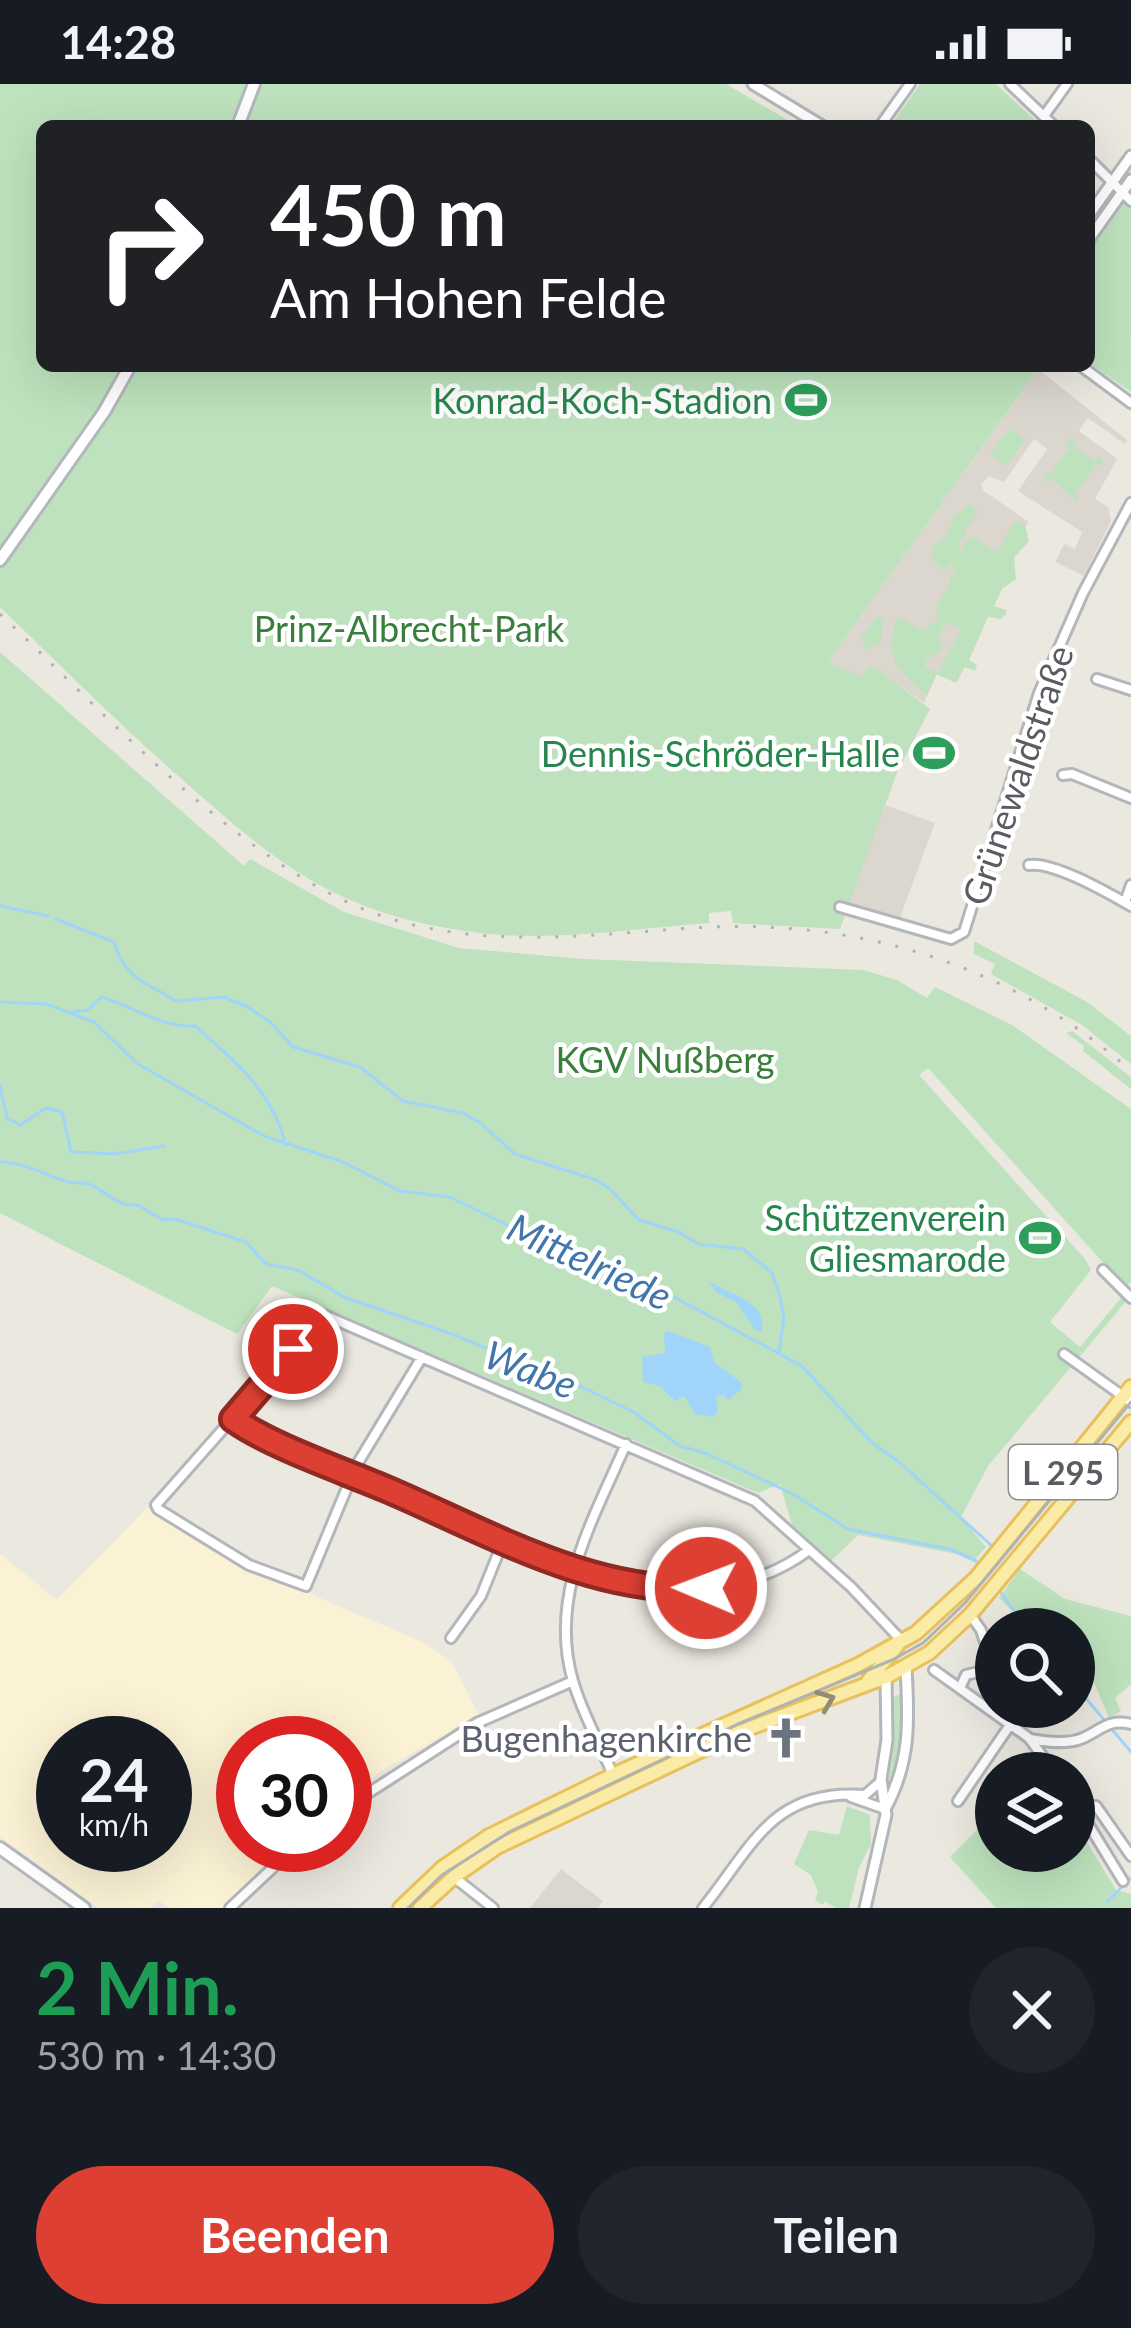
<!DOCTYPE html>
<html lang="de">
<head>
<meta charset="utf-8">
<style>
  body { margin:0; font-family:Lato,sans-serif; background:#20242c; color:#f1f3f6; height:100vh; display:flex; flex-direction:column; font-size:45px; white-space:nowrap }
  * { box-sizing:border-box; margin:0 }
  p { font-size:39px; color:#9ea1a6 }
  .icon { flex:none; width:66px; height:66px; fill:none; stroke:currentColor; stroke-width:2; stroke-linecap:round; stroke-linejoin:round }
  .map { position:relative; height:1824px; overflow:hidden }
  .panel { display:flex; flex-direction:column; background:#171b24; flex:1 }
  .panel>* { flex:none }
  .hud { position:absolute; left:36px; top:36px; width:1059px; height:252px; border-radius:18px; box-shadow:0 12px 48px #0002; background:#202124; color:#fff; overflow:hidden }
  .buttons { position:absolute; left:975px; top:1524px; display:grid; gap:24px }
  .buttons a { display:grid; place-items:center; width:120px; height:120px; border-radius:50%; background:#171b24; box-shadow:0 12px 48px #0002; font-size:60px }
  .speed { position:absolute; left:36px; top:1632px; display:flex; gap:24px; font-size:60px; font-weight:700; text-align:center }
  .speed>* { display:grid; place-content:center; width:156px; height:156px; border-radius:50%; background:#171b24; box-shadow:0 12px 48px #0002; line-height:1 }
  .speed small { font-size:30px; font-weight:400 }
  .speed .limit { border:18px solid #d22; background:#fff; color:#111 }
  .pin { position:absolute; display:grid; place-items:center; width:102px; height:102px; color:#fff; margin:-51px; border:6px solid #fff; border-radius:50%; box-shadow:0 3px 12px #0007 }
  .me { position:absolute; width:132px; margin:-66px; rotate:271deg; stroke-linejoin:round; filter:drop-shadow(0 0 9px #0008) }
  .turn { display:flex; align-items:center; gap:42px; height:252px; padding:0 36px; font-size:54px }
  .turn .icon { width:156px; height:156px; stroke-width:2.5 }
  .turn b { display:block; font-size:84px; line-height:102px }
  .round { display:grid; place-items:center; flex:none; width:126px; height:126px; border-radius:63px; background:#20242c }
  .overview { display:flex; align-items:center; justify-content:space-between; height:204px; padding:0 36px }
  h1 { font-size:72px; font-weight:700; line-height:90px; color:#1e9e55 }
  .cta { display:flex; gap:24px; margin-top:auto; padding:24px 36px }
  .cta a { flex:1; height:138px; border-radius:72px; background:#de3f33; color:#fff; font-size:48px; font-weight:700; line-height:138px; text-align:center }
  .cta a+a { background:#20242c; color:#f1f3f6 }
  .status { display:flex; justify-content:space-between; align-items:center; height:84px; padding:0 60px; background:#171b24; direction:ltr }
  .status svg { height:33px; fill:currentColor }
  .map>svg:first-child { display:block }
</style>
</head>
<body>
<div class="status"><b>14:28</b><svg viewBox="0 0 49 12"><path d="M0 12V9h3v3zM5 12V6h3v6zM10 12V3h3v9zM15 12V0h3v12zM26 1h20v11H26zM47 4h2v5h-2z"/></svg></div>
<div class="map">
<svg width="1131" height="1824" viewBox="0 0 1131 1824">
  <rect width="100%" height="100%" fill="#ebe8e0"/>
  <!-- commercial -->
  <path fill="#fbf2d5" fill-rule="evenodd" d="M147 1424 226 1474 423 1558 452 1578 479 1632 389 1682 345 1712V1659H243V1761H285L222 1824H170L158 1816 151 1824H99L0 1753V1470L57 1516ZM63 1659H165V1761H63Z"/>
  <!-- education -->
  <path fill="#dbd7ce" d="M1038 285 1127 356 1125 360 1088 334 1079 347 1117 375 1095 415 1108 423 1111 437 1084 492 1055 478 1064 460 1075 465 1082 448 1018 407 1047 365 1034 355 1004 398 989 392 981 401 984 407 1029 438 1013 460 952 597 936 590 924 619 877 586 861 606 823 585Z
    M885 721 935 739 899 836 848 818Z
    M561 1785 603 1817 598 1824H530Z"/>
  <!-- green -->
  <path fill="#bde2bd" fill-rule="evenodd" d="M0 0H726L798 42H42V282H1040L828 578 861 593 870 583 877 585 930 625 898 686 840 845 733 839 731 827 709 829V839C635 844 556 858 481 849 430 843 379 831 333 808 281 782 236 743 193 705 126 647 64 585 0 523V484L5 477 0 473Z
    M920 0H996L1041 42H890Z
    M1125 116 1131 122V308L1089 279V166Z
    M1010 344 1025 356 1006 382 991 370Z
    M1071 355 1077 358 1074 363 1095 377 1099 373 1103 377 1101 382 1097 380 1076 410 1079 414 1076 417 1052 395 1047 399 1043 394 1045 388 1050 391 1070 363 1065 359Z
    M969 420 979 428 966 444V452L959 457 960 469 967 456 973 453 997 468 1015 437 1025 441 1029 457 1014 474 1016 495 1002 505 994 522 1006 526V530L1001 535 988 533 969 576 977 581 975 587 965 583 956 599 937 590 927 612C895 583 883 576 898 532L922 547 938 535 936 521 945 510 955 483 951 480 944 487 931 473 934 461 945 454 955 432ZM946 538 962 545 938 588 925 583V577L942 565 938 554Z
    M876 534 884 535 880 559 866 566 861 554Z
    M0 568 244 782 250 775 344 828 459 864 583 875 863 886 897 896 927 914 935 903 1012 941 1131 1025V1198L1125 1203 928 984 919 991 1085 1175 1091 1186 1050 1238 1080 1263 1121 1214 1128 1215 988 1382 961 1433 986 1463 973 1478 957 1470 858 1451 831 1477 792 1441 780 1400 758 1409 272 1202 237 1250 0 1129Z
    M974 857 1087 918 1131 952V980L1082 941 991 890 995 880 974 870Z
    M1072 947 1131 993V1005L1083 967 1084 962 1066 949Z
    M1020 1485 1065 1515 1131 1532V1600L1115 1614 1121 1627 1109 1634 1087 1582 1074 1573V1545H1031L999 1514Z
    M903 1609C905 1644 905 1678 887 1708L893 1668 892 1614Z
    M993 1715 996 1767H1074V1737L1116 1806 1131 1810V1824H996L950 1773 984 1739 983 1730Z
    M847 1722 870 1731 871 1760 859 1784 849 1824H836L825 1817 823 1821 815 1816 818 1808 811 1791 794 1780 809 1746 839 1751Z"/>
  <!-- water -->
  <path fill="#a1d4f9" d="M708 1196C728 1212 766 1214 762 1247L755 1246 737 1219 716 1208Z
    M668 1247 710 1263 714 1278 742 1299 741 1306 728 1316 723 1311 716 1313 718 1327 713 1333 695 1330 684 1312 675 1317 660 1302 643 1298 642 1273 665 1269 664 1250Z"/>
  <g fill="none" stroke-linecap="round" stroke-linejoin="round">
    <!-- stream -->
    <path stroke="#a1d4f9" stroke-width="3" d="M0 822 48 832
      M56 835 114 858C124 894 147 899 176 917L224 913 246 922 270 938 293 963 360 983 403 1017 463 1029 479 1038 515 1070 596 1096 609 1104 639 1136 679 1148 698 1160 743 1165 772 1189 779 1209 784 1233 779 1268
      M0 918 46 920 94 938 138 980 264 1052 343 1078 400 1107 450 1113 539 1157 577 1166 622 1185 802 1282 871 1358 898 1377 992 1462
      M72 928 88 926 102 913C134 923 162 944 195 942 233 975 275 1010 285 1061
      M0 1002 7 1034 20 1041 46 1024 62 1028 71 1067 75 1068 114 1070 164 1062
      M0 1078C23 1078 44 1090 65 1097 71 1100 78 1098 85 1099 106 1104 115 1124 138 1121L163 1136 175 1135 246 1158 266 1180 298 1186 346 1214 449 1249 584 1304 635 1329 680 1362 705 1369 791 1409 848 1445 949 1465 975 1476 980 1482
      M997 1503 1027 1545
      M1074 1600 1131 1668
      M1107 1818 1131 1794"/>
    <!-- minor casing -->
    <g stroke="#b3b6ba" stroke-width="14">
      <path id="minor" d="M1010 0 1054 42
        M1044 32 1067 0
        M880 42 910 0
        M1089 75 1131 117
        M1081 282 1131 319
        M1097 595 1131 606
        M1063 691 1072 690 1131 714
        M1029 781C1053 777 1108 809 1131 822
        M1125 818 1131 801
        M840 823 951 855 964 848 1039 609 1083 509 1131 419
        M1103 1186 1131 1214
        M1064 1270 1131 1318
        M422 1273 356 1382 306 1502 249 1481 158 1425 156 1421 324 1231 755 1417 851 1503 902 1557
        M233 1335C268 1361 334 1383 375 1401 459 1436 580 1501 669 1506 717 1509 771 1495 809 1466
        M451 1554 481 1512 504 1455
        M934 1586 1029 1654 1055 1689
        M960 1604 966 1591 982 1587 992 1579 981 1546 971 1532
        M1030 1655C1046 1658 1067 1661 1083 1654 1101 1646 1109 1634 1131 1640
        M613 1691C600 1660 582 1629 573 1597 548 1512 593 1436 626 1360
        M851 1713 885 1725
        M958 1717 1010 1641
        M1074 1717 1123 1797
        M345 1724 477 1639 573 1597
        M1079 1725 1096 1722 1131 1772
        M455 1794 493 1824
        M230 1824 297 1761
        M703 1824C754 1760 773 1704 865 1711L880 1698"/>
    </g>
    <!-- tertiary casing -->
    <g stroke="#b3b6ba" stroke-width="15">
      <path id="tertiary" d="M753 0 822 42
        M1089 131 1131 72
        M1089 155 1131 96
        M885 1725C911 1678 909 1635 906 1584
        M865 1824 886 1731 881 1695 887 1656 886 1593"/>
    </g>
    <!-- secondary casing -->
    <g stroke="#b4b7bc" stroke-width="16">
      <path id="secondary" d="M238 42 254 0
        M0 476 104 328 130 282
        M0 1764 84 1824"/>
    </g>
    <!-- primary casing -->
    <g stroke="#e8c05c" stroke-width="18">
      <path id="primary" d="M868 1597 897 1562
        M400 1824 442 1784 489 1752 613 1691 858 1581 916 1549 976 1494 1131 1303
        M420 1824 454 1793 497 1763 742 1647 886 1593 929 1569 970 1531 1131 1338"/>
    </g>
    <!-- minor -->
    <use href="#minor" stroke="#fff" stroke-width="8"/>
    <!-- tertiary -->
    <use href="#tertiary" stroke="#fff" stroke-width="9"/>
    <!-- secondary -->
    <use href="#secondary" stroke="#fff" stroke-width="10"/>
    <!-- primary -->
    <use href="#primary" stroke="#faeca6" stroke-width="12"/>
    <!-- tram -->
    <path stroke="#b1b2b2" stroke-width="3" d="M408 1824 442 1791 511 1747 738 1640 892 1576 923 1559 965 1519 1131 1318"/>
    <!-- rail -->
    <path stroke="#b1b2b2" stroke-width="3" stroke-dasharray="3 15" stroke-linecap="butt" d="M0 530C105 629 247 788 385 833 485 865 589 851 692 844 852 833 1010 879 1131 987"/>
  </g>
  <!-- one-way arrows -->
  <defs><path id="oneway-chevron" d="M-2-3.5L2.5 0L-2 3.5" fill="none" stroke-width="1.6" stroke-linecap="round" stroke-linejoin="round" transform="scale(3)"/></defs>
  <use stroke="#918e78" href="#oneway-chevron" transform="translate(826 1616) rotate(-21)"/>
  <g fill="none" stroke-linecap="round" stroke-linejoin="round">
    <!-- route casing -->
    <g stroke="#902921" stroke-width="30">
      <path id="route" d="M293 1265 233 1335C271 1362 339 1385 384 1404 486 1447 592 1511 706 1504"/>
    </g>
    <!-- route -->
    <use href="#route" stroke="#de3f33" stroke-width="21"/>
  </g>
  <!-- icons -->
  <defs>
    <g id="stadium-bare" transform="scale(3.24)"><path d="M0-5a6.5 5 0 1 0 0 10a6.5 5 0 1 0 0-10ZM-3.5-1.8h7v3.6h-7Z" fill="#2e9e5b" stroke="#fff" stroke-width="2.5" paint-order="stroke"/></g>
    <g id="church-bare" transform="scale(3.24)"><path d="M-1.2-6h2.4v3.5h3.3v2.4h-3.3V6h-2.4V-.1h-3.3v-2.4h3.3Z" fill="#6b7280" stroke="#fff" stroke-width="2.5" paint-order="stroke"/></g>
  </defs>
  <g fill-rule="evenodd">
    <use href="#stadium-bare" x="806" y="316"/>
    <use href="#stadium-bare" x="934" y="669"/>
    <use href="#stadium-bare" x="1040" y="1154"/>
    <use href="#church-bare" x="786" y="1654"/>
  </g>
  <g text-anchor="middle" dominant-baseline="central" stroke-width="9" stroke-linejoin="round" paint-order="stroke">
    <!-- shield labels -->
    <rect fill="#fff" stroke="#8b8d90" stroke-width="3" x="1009" y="1361" width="108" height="54" rx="9"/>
    <g font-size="33" font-weight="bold" fill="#595c60">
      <text x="1063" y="1388">L 295</text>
    </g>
    <!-- leisure labels -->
    <g font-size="36" fill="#27864d" stroke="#fff" text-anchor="end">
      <text x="772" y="316">Konrad-Koch-Stadion</text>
      <text x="900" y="669">Dennis-Schröder-Halle</text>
      <text x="1006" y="1133">Schützenverein<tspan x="1006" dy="41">Gliesmarode</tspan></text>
    </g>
    <!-- park labels -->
    <g font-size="36" fill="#387f3b" stroke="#fff">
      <text x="409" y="544">Prinz-Albrecht-Park</text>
      <text x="665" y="975">KGV Nußberg</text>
    </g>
    <!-- street labels -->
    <g font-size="36" fill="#595c60" stroke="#fff">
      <text transform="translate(1017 691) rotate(-71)">Grünewaldstraße</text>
    </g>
    <!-- worship labels -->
    <g font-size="36" fill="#5b616d" stroke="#fff" text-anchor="end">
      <text x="752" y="1654">Bugenhagenkirche</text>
    </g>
    <!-- water labels -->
    <g font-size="39" font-style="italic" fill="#4275a9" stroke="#fff">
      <text transform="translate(590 1177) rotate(25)">Mittelriede</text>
      <text transform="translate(531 1285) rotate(21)">Wabe</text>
    </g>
  </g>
</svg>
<div class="buttons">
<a><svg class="icon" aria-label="search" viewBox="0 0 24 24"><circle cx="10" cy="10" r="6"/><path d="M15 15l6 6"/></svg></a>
<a><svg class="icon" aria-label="layers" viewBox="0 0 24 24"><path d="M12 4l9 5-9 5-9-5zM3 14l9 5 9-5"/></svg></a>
</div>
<div class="speed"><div>24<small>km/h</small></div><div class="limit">30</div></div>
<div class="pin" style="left:293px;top:1265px;background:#d93025"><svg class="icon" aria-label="arrive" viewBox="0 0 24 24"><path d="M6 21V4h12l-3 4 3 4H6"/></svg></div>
<svg class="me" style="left:706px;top:1504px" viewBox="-20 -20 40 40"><circle r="17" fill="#de3f33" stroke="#fff" stroke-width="3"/><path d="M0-11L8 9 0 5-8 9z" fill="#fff"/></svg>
<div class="hud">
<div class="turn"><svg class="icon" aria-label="right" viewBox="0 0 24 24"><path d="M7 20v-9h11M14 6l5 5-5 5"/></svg><div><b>450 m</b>Am Hohen Felde</div></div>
</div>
</div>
<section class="panel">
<div class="overview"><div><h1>2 Min.</h1><p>530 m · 14:30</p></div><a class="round"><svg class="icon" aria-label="close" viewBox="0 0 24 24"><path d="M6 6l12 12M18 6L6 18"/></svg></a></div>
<div class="cta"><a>Beenden</a><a>Teilen</a></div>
</section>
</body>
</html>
